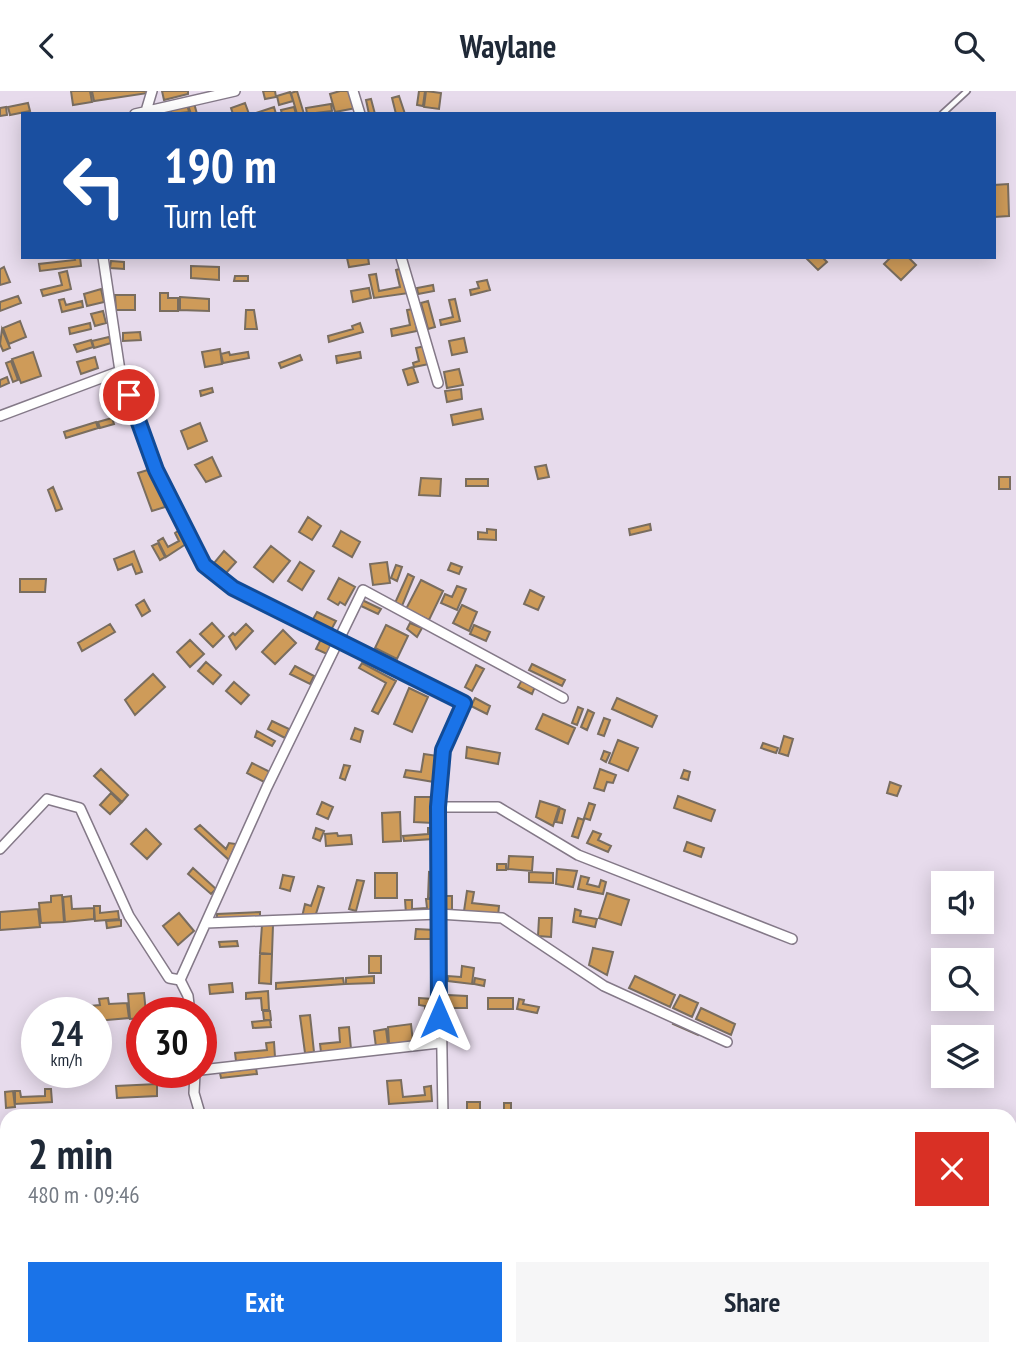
<!DOCTYPE html>
<html lang="en">
<head>
<meta charset="utf-8">
<style>
  body { margin:0; font-family:"PT Sans Narrow",sans-serif; background:#f6f6f7; color:#1f2937; height:100vh; display:flex; flex-direction:column; font-size:26px; white-space:nowrap }
  * { box-sizing:border-box; margin:0 }
  p { font-size:23px; color:#747a83 }
  .icon { flex:none; width:38px; height:38px; fill:none; stroke:currentColor; stroke-width:2; stroke-linecap:round; stroke-linejoin:round }
  .map { position:relative; flex:1; overflow:hidden }
  .details { position:absolute; left:0px; top:1018px; width:1017px; height:247px; display:flex; flex-direction:column; background:#fff; border-radius:21px 21px 0 0; box-shadow:0 4px 18px #0003 }
  .details>* { flex:none }
  .guide { position:absolute; left:21px; top:21px; width:975px; height:147px; border-radius:0px; box-shadow:0 4px 18px #0003; background:#1a4fa0; color:#fff; overflow:hidden }
  .controls { position:absolute; left:931px; top:780px; display:grid; gap:14px }
  .controls a { display:grid; place-items:center; width:63px; height:63px; border-radius:0px; background:#fff; box-shadow:0 4px 18px #0003; font-size:35px }
  .speed { position:absolute; left:21px; top:906px; display:flex; gap:14px; font-size:35px; font-weight:700; text-align:center }
  .speed>* { display:grid; place-content:center; width:91px; height:91px; border-radius:50%; background:#fff; box-shadow:0 4px 18px #0003; line-height:1 }
  .speed small { font-size:18px; font-weight:400 }
  .speed .limit { border:10px solid #d22; background:#fff; color:#111 }
  .pin { position:absolute; display:grid; place-items:center; width:60px; height:60px; color:#fff; margin:-30px; border:4px solid #fff; border-radius:50%; box-shadow:0 2px 7px #0007 }
  .me { position:absolute; width:77px; margin:-38px; rotate:0deg; stroke-linejoin:round; filter:drop-shadow(0 0 5px #0008) }
  .turn { display:flex; align-items:center; gap:24px; height:147px; padding:0 28px; font-size:32px }
  .turn .icon { width:91px; height:91px; stroke-width:2.5 }
  .turn b { display:block; font-size:49px; line-height:60px }
  .round { display:grid; place-items:center; flex:none; width:74px; height:74px; border-radius:0px; background:#f6f6f7 }
  .head { display:flex; align-items:center; justify-content:space-between; height:119px; padding:0 28px }
  h1 { font-size:42px; font-weight:700; line-height:52px }
  .primary-button { display:flex; gap:14px; margin-top:auto; padding:14px 28px }
  .primary-button a { flex:1; height:80px; border-radius:0px; background:#1a73e8; color:#fff; font-size:28px; font-weight:700; line-height:80px; text-align:center }
  .primary-button a+a { background:#f6f6f7; color:#1f2937 }
  header { display:flex; justify-content:space-between; align-items:center; height:91px; padding:0 28px; background:#fff; font-size:32px; font-weight:700 }
  .map>svg:first-child { display:block }
</style>
</head>
<body>
<header><svg class="icon" aria-label="back" viewBox="0 0 24 24"><path d="M15 5l-7 7 7 7"/></svg>Waylane<svg class="icon" aria-label="search" viewBox="0 0 24 24"><circle cx="10" cy="10" r="6"/><path d="M15 15l6 6"/></svg></header>
<div class="map">
<svg width="1016" height="1264" viewBox="0 0 1016 1264">
  <rect width="100%" height="100%" fill="#e7dbec"/>
  <!-- building -->
  <path fill="#ce9b59" stroke="#796d5f" stroke-width="2" d="M71 0H90L92 11 73 14Z
    M92 0H148V2L94 10Z
    M162 0H188V3L164 9Z
    M263 0H275L276 6 265 8Z
    M297 0 304 23H297L291 2Z
    M340 0H352L356 17 335 21 330 3Z
    M419 0H425L423 15 417 14Z
    M426 0 441 2 439 18 424 16Z
    M290 1 293 10 279 14 277 5Z
    M399 5 405 23H396L392 7Z
    M371 8 375 23H369L366 9Z
    M28 12 30 20 10 24 8 16Z
    M194 12 197 23H191L188 14Z
    M245 12 249 23H233L231 17Z
    M187 13 189 21 172 23 170 18Z
    M331 13 332 20 307 23 306 17Z
    M6 16 7 24 0 25V17Z
    M274 16 276 23H256V22Z
    M294 16 296 23H282L281 19Z
    M1008 93 1009 125 994 126V94Z
    M74 166H80L81 175 40 180 39 173 75 169Z
    M368 166 369 173 349 176 347 167Z
    M805 166H822L827 171 818 179Z
    M891 166H908L916 174 901 189 884 173Z
    M111 170 124 171V178L110 177Z
    M191 175 219 176V189L191 187Z
    M4 176 10 191 0 194V178Z
    M403 177 409 202 374 207 369 184 376 183 379 200 400 196 396 179Z
    M67 180 71 198 43 205 41 199 62 194 59 182Z
    M235 185H248V190H234Z
    M487 189 490 199 471 204 470 199 479 197 477 191Z
    M433 194 434 200 418 203 417 197Z
    M369 197 371 207 353 211 351 200Z
    M101 198 104 211 87 215 84 203Z
    M160 202H168V207H178V220H160Z
    M115 204H135V219H116Z
    M18 205 21 212 0 220V211Z
    M180 206 209 208V220L180 219Z
    M64 208 66 214 82 210 83 216 62 221 59 209Z
    M455 208 460 230 441 234 440 229 453 226 449 209Z
    M428 210 435 236 428 238 421 212Z
    M413 218 417 240 392 245 391 238 410 234 407 219Z
    M246 219H254L257 238H245Z
    M103 220 106 232 95 235 91 223Z
    M20 230 26 246 9 253 3 237Z
    M90 232 91 238 70 243 69 237Z
    M360 232 363 241 329 251 328 245 353 238 352 235Z
    M2 238 10 257 3 260 0 253Z
    M140 241 141 249 123 250V242Z
    M109 246 111 252 94 257 92 250Z
    M464 247 467 261 452 264 449 250Z
    M91 249 93 256 77 261 74 254Z
    M425 255 429 273 414 276 413 272 419 270 416 257Z
    M220 258 222 273 205 276 202 261Z
    M33 261 41 285 21 292 12 268Z
    M229 261 230 264 248 261 249 267 223 272 221 263Z
    M360 261 361 267 337 272 336 265Z
    M300 264 302 269 281 277 279 272Z
    M95 266 98 277 81 283 77 271Z
    M11 270 18 289 13 291 6 272Z
    M413 276 418 291 408 294 403 279Z
    M459 278 463 294 447 297 444 281Z
    M7 286 9 292 0 296V289Z
    M212 297 213 301 201 305 200 300Z
    M461 298 462 308 447 311 445 300Z
    M481 318 483 328 453 334 451 324Z
    M112 327 114 333 100 337 98 331Z
    M96 331 98 337 66 347 64 341Z
    M200 332 207 350 188 358 181 340Z
    M212 366 221 385 206 391 195 374Z
    M546 374 549 386 538 388 535 376Z
    M151 378 165 416 152 420 138 382Z
    M999 386H1010V398H999Z
    M421 387 441 388 440 405 419 404Z
    M466 388H488V395H466Z
    M53 396 62 418 56 420 48 399Z
    M308 426 321 435 312 449 299 441Z
    M650 433 651 439 630 444 629 438Z
    M487 438 496 439V449L478 448V441L487 442Z
    M178 440 186 453 166 466 158 450 163 447 168 456 179 450 175 442Z
    M341 440 360 451 352 466 333 455Z
    M158 452 165 466 160 469 152 455Z
    M271 455 290 470 273 491 254 476Z
    M134 460 142 481 136 483 132 473 118 479 114 468Z
    M224 460 236 471 226 482 214 472Z
    M300 471 314 480 302 499 288 490Z
    M387 471 390 492 373 494 370 473Z
    M451 472 462 476 459 483 448 479Z
    M396 474 402 476 397 490 391 487Z
    M408 483 414 486 402 515 395 512Z
    M339 487 355 496 345 514 340 511 338 514 328 508Z
    M20 488H46L45 501H20Z
    M421 489 443 500 429 529 406 518Z
    M457 495 466 498 457 519 441 512 445 503 452 506Z
    M530 499 544 506 538 519 524 513Z
    M144 509 150 520 142 525 136 514Z
    M362 509 381 518 378 523 359 514Z
    M462 514 477 521 469 540 453 532Z
    M317 521 336 530 331 539 312 530Z
    M212 532 224 545 213 556 200 543Z
    M410 532 422 537 417 546 407 538Z
    M110 533 115 541 82 560 78 552Z
    M246 533 253 540 236 558 229 546 233 542 235 544Z
    M386 534 408 545 397 568 375 557Z
    M474 534 490 541 486 550 470 543Z
    M283 539 296 552 275 573 262 561Z
    M321 548 332 553 327 563 316 558Z
    M190 549 204 563 190 576 177 561Z
    M206 571 221 584 213 593 198 580Z
    M362 572 396 590 378 623 372 620 386 592 359 577Z
    M532 573 565 589 562 595 529 579Z
    M476 574 484 578 472 600 465 596Z
    M295 575 314 585 310 593 290 583Z
    M153 583 165 596 135 624 125 609Z
    M523 587 536 593 532 603 518 596Z
    M234 591 249 604 241 613 226 600Z
    M409 597 428 606 412 641 394 633Z
    M475 607 490 615 487 623 471 615Z
    M617 607 657 625 652 636 612 618Z
    M578 616 583 618 577 634 572 632Z
    M588 619 594 622 587 639 581 636Z
    M543 623 575 637 568 653 536 638Z
    M604 627 610 629 604 645 598 643Z
    M272 630 289 638 285 647 268 638Z
    M355 637 363 640 360 651 351 648Z
    M257 640 275 650 272 655 255 646Z
    M784 645 793 648 788 665 779 662Z
    M618 649 638 657 628 680 609 672Z
    M763 652 778 657 776 662 761 657Z
    M467 656 500 662 498 673 466 667Z
    M604 660 610 662 606 671 601 668Z
    M424 663 438 665 434 691 404 686 406 679 421 681Z
    M252 672 270 681 264 691 247 682Z
    M344 674 350 675 345 689 340 687Z
    M101 678 128 704 122 711 94 685Z
    M600 678 616 684 613 692 607 691 604 700 594 697Z
    M684 679 690 681 688 689 681 687Z
    M890 691 901 695 897 705 887 702Z
    M111 702 121 712 110 723 100 714Z
    M678 705 715 719 711 730 674 717Z
    M415 706H433V732L414 731Z
    M540 710 559 716 553 735 536 726Z
    M322 711 333 716 328 728 317 723Z
    M589 712 595 714 590 729 584 727Z
    M560 717 565 719 562 732 556 731Z
    M400 721 401 750 383 751 382 722Z
    M578 727 584 729 578 747 572 745Z
    M200 734 226 758 229 752 236 753 229 769 195 738Z
    M316 737 324 740 320 750 313 747Z
    M428 737H432L433 748 404 750 403 745 428 743Z
    M146 738 161 753 147 768 131 753Z
    M593 740 601 743 598 749 611 755 608 761 587 752Z
    M337 742 338 745 351 744 352 753 326 755 325 743Z
    M687 751 704 757 701 766 684 760Z
    M509 765 533 766 532 780 508 778Z
    M497 773H506V779H497Z
    M193 777 216 798 211 803 188 783Z
    M557 778 577 780 573 796 556 793Z
    M429 781 434 782V808L428 807Z
    M529 781 553 782V792L529 791Z
    M375 782H397V807H375Z
    M283 784 294 786 290 800 280 797Z
    M581 785 589 787 587 793 599 796 601 789 606 791 603 803 578 798Z
    M357 789 364 790 356 820 349 818Z
    M318 795 324 797 315 826H302L305 813 311 815Z
    M467 800 474 801 472 812 499 815 498 825 464 820Z
    M607 802 629 809 621 834 599 827Z
    M62 804 64 831 41 832 39 812 51 811V805Z
    M71 805 72 818 94 817V828L65 831 63 806Z
    M443 805H452V819H444Z
    M426 808H433V822L406 823 405 809H412V818L427 817Z
    M94 815H100V822L118 820 119 828 95 830Z
    M38 818 40 836 0 839V821Z
    M575 818 581 820 580 825 597 828 595 836 573 831Z
    M260 821V827L217 829V823Z
    M179 822 194 840 178 854 163 835Z
    M539 827H552L551 846 538 845Z
    M121 829V835L107 837 106 830Z
    M262 834H273L272 863 260 862Z
    M416 838 434 839 433 848H415Z
    M237 850 238 855 220 856 219 851Z
    M593 857 613 861 607 884 589 874Z
    M260 863H272L271 893 259 892Z
    M369 865H381V882H369Z
    M462 875 474 877 472 893 448 890V885L461 886Z
    M374 885V892L346 893V887Z
    M635 885 675 904 670 916 629 897Z
    M343 887 344 893 276 898V892Z
    M475 887 485 889 484 895 474 893Z
    M232 892 233 901 210 903 209 894Z
    M268 900 269 919H262L261 907 246 908V902Z
    M144 902 146 922H142V927L130 928 128 903Z
    M447 904 467 905V917H446Z
    M680 904 698 912 692 926 673 917Z
    M108 907 109 913 127 912 129 927 96 930V922H80V916L100 914 99 908Z
    M419 907 433 908 431 950 424 949 425 915 419 914Z
    M488 907H513V918H488Z
    M519 908 524 909 523 913 539 916 537 922 517 918Z
    M701 917 735 933 731 944 696 928Z
    M263 920H270L271 929H264Z
    M310 924 314 961 305 962 300 925Z
    M675 928 700 939 698 944 673 933Z
    M270 929 271 936 253 937 252 931Z
    M411 933 413 951 389 953 388 936Z
    M349 936 351 958 321 961 320 953 340 951 339 937Z
    M386 938 388 954 376 956 374 940Z
    M274 951 275 966 236 970 235 962 267 959 266 952Z
    M256 977 257 983 221 987 220 982Z
    M401 989 403 1006 425 1004 424 996 431 995 432 1010 389 1013 387 990Z
    M157 993V1005L117 1007 116 995Z
    M45 998H51L52 1011 15 1013V1000H20L21 1006 45 1005Z
    M13 1000 15 1016 6 1017 5 1001Z
    M467 1011H480V1019H467Z
    M504 1012H511V1026H504Z
    M0 1069H7V1084H0Z
    M108 1258H123L122 1264H107Z
    M450 1258H482L480 1264Z"/>
  <g fill="none" stroke-linecap="round" stroke-linejoin="round">
    <!-- service casing -->
    <g stroke="#847988" stroke-width="8">
      <path id="service" d="M942 23 967 0"/>
    </g>
    <!-- minor casing -->
    <g stroke="#847988" stroke-width="12">
      <path id="minor" d="M353 0 360 23
        M146 20 152 0
        M135 23 235 0
        M103 166 120 280 156 379 204 474 233 497 464 612 443 659 438 716 443 1026
        M401 166 438 292
        M0 325 120 280
        M438 716H498L578 764 792 848
        M0 758 47 708 80 717 129 825 169 887 180 889
        M206 832 439 823 502 827 604 895 727 951
        M180 889 267 696 363 499 563 607
        M180 889 188 905 190 922
        M201 979 439 952
        M195 982 194 1002 201 1026
        M0 1164 7 1163
        M0 1256 7 1257
        M11 1258 45 1264
        M236 1264 239 1258
        M551 1264V1258"/>
    </g>
    <!-- service -->
    <use href="#service" stroke="#fff" stroke-width="4.5"/>
    <!-- minor -->
    <use href="#minor" stroke="#fff" stroke-width="9"/>
  </g>
  <g fill="none" stroke-linecap="round" stroke-linejoin="round">
    <!-- route casing -->
    <g stroke="#114b97" stroke-width="18">
      <path id="route" d="M129 304 156 379 204 474 233 497 464 612 443 659 438 716 439 926"/>
    </g>
    <!-- route -->
    <use href="#route" stroke="#1a73e8" stroke-width="12"/>
  </g>
</svg>
<div class="controls">
<a><svg class="icon" aria-label="sound" viewBox="0 0 24 24"><path d="M4 9h4l5-4v14l-5-4H4zM17 9q2 3 0 6"/></svg></a>
<a><svg class="icon" aria-label="search" viewBox="0 0 24 24"><circle cx="10" cy="10" r="6"/><path d="M15 15l6 6"/></svg></a>
<a><svg class="icon" aria-label="layers" viewBox="0 0 24 24"><path d="M12 4l9 5-9 5-9-5zM3 14l9 5 9-5"/></svg></a>
</div>
<div class="speed"><div>24<small>km/h</small></div><div class="limit">30</div></div>
<div class="pin" style="left:129px;top:304px;background:#d93025"><svg class="icon" aria-label="arrive" viewBox="0 0 24 24"><path d="M6 21V4h12l-3 4 3 4H6"/></svg></div>
<svg class="me" style="left:439px;top:926px" viewBox="-20 -20 40 40"><path d="M0-17L14 15 0 8-14 15z" fill="#1a73e8" stroke="#fff" stroke-width="4"/></svg>
<div class="guide">
<div class="turn"><svg class="icon" aria-label="left" viewBox="0 0 24 24"><path d="M17 20v-9H6M10 6l-5 5 5 5"/></svg><div><b>190 m</b>Turn left</div></div>
</div>
<section class="details">
<div class="head"><div><h1>2 min</h1><p>480 m · 09:46</p></div><a class="round" style="background:#d93025;color:#fff"><svg class="icon" aria-label="close" viewBox="0 0 24 24"><path d="M6 6l12 12M18 6L6 18"/></svg></a></div>
<div class="primary-button"><a>Exit</a><a>Share</a></div>
</section>
</div>
</body>
</html>
